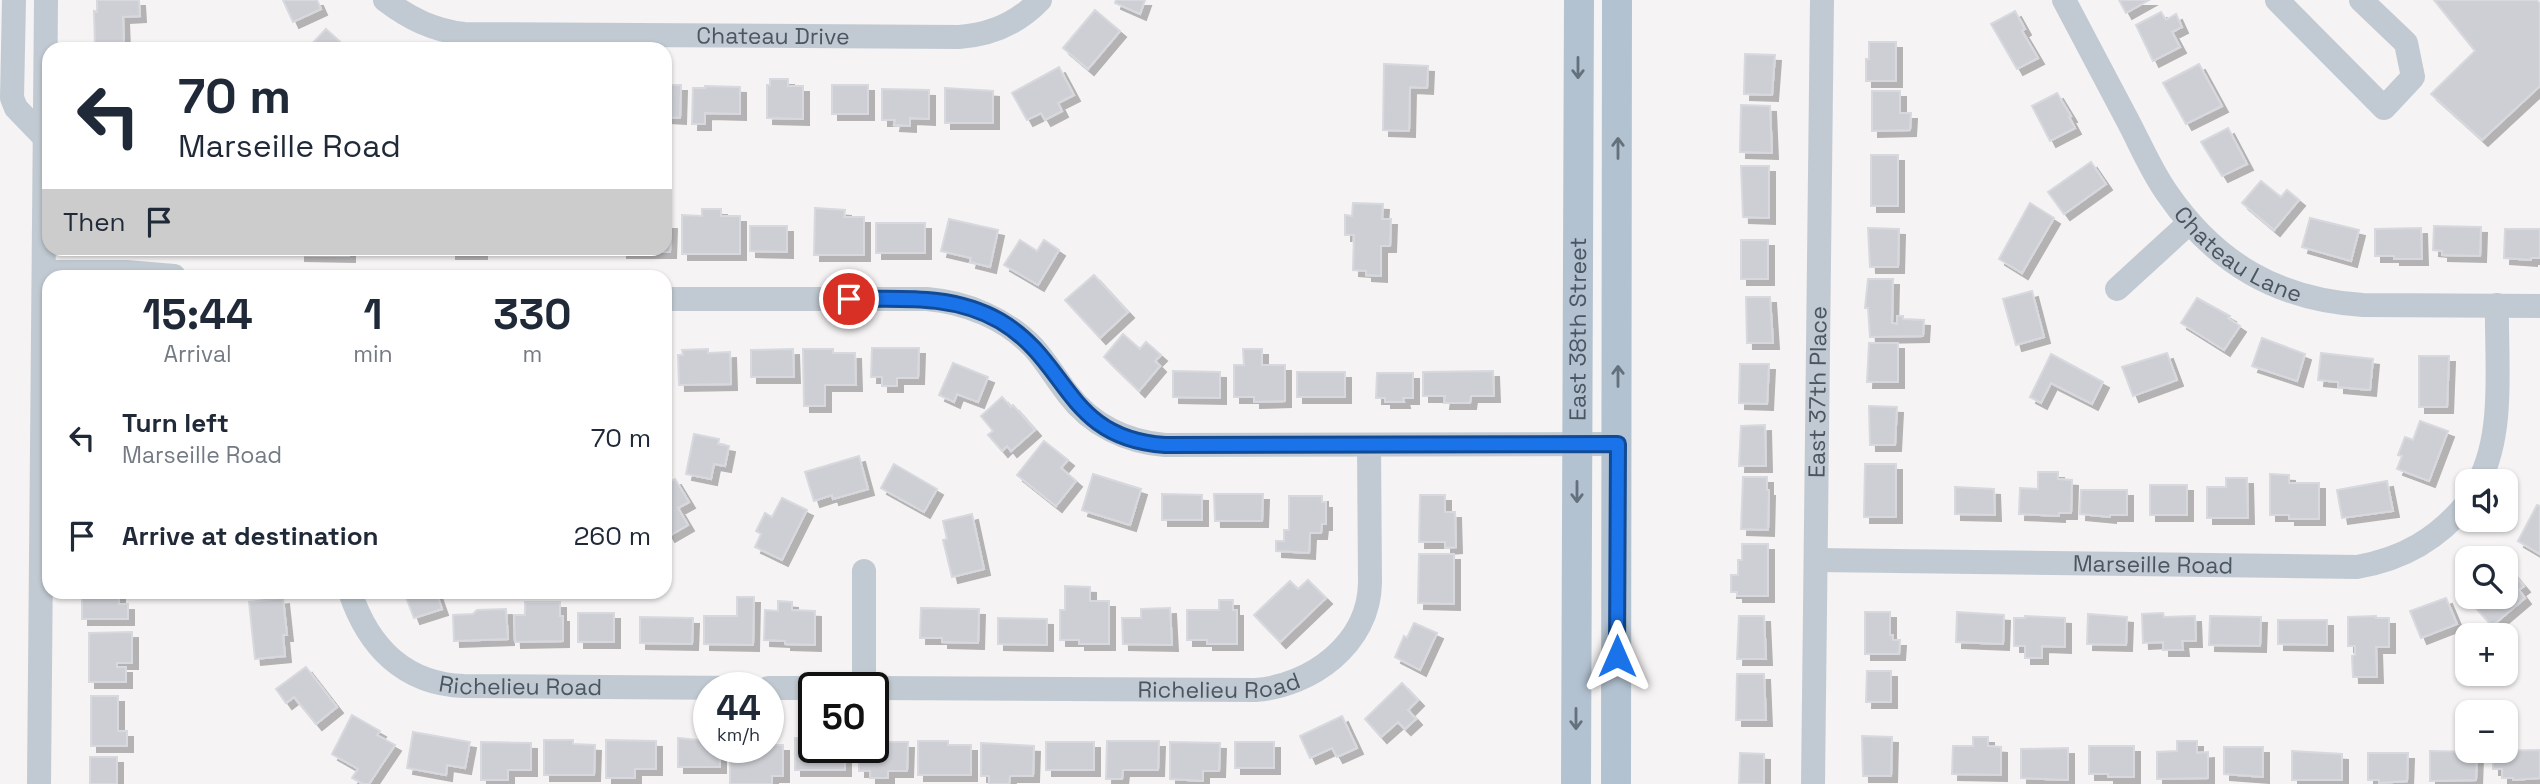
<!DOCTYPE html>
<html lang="en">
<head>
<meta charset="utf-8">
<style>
  body { margin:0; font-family:"Space Grotesk",sans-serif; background:#f6f6f7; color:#1f2937; height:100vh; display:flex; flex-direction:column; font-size:26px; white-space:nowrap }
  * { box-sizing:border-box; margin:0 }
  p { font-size:23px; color:#747a83 }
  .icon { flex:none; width:38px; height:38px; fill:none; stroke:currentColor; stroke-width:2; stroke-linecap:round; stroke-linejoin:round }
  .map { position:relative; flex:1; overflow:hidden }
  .sheet { position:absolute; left:42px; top:270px; width:630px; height:329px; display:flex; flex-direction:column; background:#fff; border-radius:21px; box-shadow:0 2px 5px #0004 }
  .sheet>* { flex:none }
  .hud { position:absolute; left:42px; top:42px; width:630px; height:214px; border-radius:21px; box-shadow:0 2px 5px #0004; background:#fff; color:#1f2937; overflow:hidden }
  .controls { position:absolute; left:2455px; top:469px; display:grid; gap:14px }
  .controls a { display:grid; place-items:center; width:63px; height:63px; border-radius:14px; background:#fff; box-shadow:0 2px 5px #0004; font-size:35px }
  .speed { position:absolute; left:693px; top:672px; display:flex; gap:14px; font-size:35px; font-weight:700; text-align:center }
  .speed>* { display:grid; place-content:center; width:91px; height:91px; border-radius:50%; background:#fff; box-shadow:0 2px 5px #0004; line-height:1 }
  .speed small { font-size:18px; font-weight:400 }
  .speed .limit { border:4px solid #111; border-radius:10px; background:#fff; color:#111 }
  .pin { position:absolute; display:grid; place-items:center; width:60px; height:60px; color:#fff; margin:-30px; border:4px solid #fff; border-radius:50%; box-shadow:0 2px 7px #0007 }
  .me { position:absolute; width:77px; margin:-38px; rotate:0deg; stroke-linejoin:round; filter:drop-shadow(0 0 5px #0008) }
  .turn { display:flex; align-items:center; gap:24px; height:147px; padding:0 21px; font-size:32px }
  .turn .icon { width:91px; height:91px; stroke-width:2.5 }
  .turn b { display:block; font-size:49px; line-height:60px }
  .then { display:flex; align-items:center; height:66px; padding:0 21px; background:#0003; gap:14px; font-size:26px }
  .eta { display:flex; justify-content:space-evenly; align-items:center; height:119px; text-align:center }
  .eta b { font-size:42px; font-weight:800; line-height:49px }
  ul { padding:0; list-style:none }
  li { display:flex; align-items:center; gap:21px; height:98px; padding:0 21px }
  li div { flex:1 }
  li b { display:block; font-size:26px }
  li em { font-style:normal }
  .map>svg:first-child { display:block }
</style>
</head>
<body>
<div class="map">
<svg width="2540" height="784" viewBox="0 0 2540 784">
  <defs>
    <filter id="shadow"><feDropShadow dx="6" dy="6" stdDeviation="0" flood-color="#0004"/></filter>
  </defs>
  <rect width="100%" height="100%" fill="#f5f3f3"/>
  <!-- building -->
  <path fill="#cdcfd5" stroke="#d7d9de" stroke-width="2" filter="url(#shadow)" d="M97 0H139L140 16 123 17 124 43 95 45 94 11 97 12Z
    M283 0H317L321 9 293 22Z
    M1116 0H1145L1140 14 1115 3Z
    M2119 0H2149L2126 13Z
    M2434 0H2537L2540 4V86L2482 140 2431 94 2475 51Z
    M1095 10 1120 31 1088 69 1063 48Z
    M2015 11 2025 29 2022 31 2038 58 2017 69 1991 24Z
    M2161 12 2166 20 2176 14 2182 27 2172 32 2180 47 2153 61 2136 25Z
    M326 29 347 48 346 49H307Z
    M1869 42H1896V81H1866V59H1869Z
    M1745 54 1775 55 1772 95 1744 94Z
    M1384 64 1428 66 1427 88 1410 87 1409 131 1383 130Z
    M2199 64 2222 106 2186 124 2163 83Z
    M1059 67 1074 95 1058 103 1062 111 1045 120 1041 113 1027 120 1012 93Z
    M770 79H788V86H803V119L767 118V85H770Z
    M665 85H681L680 118 665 117Z
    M832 85H868V114H832Z
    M705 86 740 87V114L705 113V124H692L693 88H705Z
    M945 88 993 91V123H945Z
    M882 89 929 90V119L910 118V126L894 125 895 120H882Z
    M1872 91H1900V113H1911L1910 130 1872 131Z
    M2057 93 2071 116 2069 117 2075 128 2050 141 2032 106Z
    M1741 105 1770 106 1772 153 1740 152Z
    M2228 128 2247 164 2222 176 2201 142Z
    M1871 155H1898V206H1871Z
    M2091 162 2106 184 2064 214 2048 192Z
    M1741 166H1769V218L1743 217Z
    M2261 181 2281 197 2287 190 2299 200 2274 230 2242 203Z
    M1353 203 1383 204 1382 219H1391L1390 246H1381V276L1366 275V271L1353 270 1354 235H1345V215L1352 216Z
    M2030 203 2054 218 2022 273 1999 259Z
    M815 208 845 210 844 217H864V255H814Z
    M702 209H721V216H740V254H682V215L702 216Z
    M2310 218 2359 230 2351 261 2302 247Z
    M949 219 998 230 990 267 970 262 971 258 941 251Z
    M665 223H671L670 252H621V248H665Z
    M876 223H925V253H876Z
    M750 226H787V252L750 251Z
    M2434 226 2481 227 2480 256 2442 255V251L2433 250Z
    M1868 228 1899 229 1898 267H1870Z
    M2421 228 2422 259H2394V256H2375V229Z
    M2505 229H2540V258H2531V260L2504 258Z
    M1020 240 1037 251 1044 240 1059 250 1038 285 1004 265Z
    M1741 240H1768V279H1741Z
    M299 248H349V256L299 255Z
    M450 248H481V253H450Z
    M1094 275 1128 312 1100 338 1065 300Z
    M1868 279H1893L1892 323 1897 324V316H1903V319L1924 320 1923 336 1870 337 1868 308H1865Z
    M2032 291 2044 337 2016 345 2003 299Z
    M1746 297H1770L1773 343H1747Z
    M2197 298 2230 316 2228 318 2240 326 2224 350 2181 323Z
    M1123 334 1140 349 1146 342 1161 355 1155 361 1160 366 1139 391 1104 357Z
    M2262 338 2305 354 2297 381 2252 366Z
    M1869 343H1898V382H1867Z
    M872 348H919L918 378H897V386H882V377H871Z
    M708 349V353L730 352 731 384 679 385 678 355H683L682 350Z
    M793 349 794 377H751V350Z
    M803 349H833V353H855L856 385H825V406H804Z
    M1243 349H1262V365H1285V401L1254 402V397H1234V365H1244Z
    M2167 353 2177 380 2133 396 2122 367Z
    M2321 353 2373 359 2370 390 2338 387V382L2318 380Z
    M2051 354 2103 382 2092 404 2051 383 2041 403 2030 397Z
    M2419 356H2449L2447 407H2419Z
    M953 363 988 377 978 402 957 394 954 402 939 395Z
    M1740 364H1769L1767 404 1739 403Z
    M1173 371 1220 372V398L1173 397Z
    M1493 371 1494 396H1471L1470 403H1444L1445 396H1423V372Z
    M1297 372H1345V397H1297Z
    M1377 373H1413V398H1403L1404 402H1385V398H1376Z
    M1002 397 1011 407 1013 405 1035 430 1011 451 1007 446 1002 451 988 435 993 431 981 416Z
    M1869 406 1897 407 1895 445H1870Z
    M2420 421 2448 431 2429 481 2397 469 2402 456 2398 455 2405 437 2413 440Z
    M1765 425 1766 466H1739L1741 426Z
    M694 434 719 439 718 444 729 446 725 466 714 464 711 479 686 474Z
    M1044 441 1068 460 1061 468 1076 481 1056 506 1017 475Z
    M859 456 868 489 833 499 832 495 814 501 805 472Z
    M894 464 937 489 924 512 881 488Z
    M1865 464H1896V517H1864Z
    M2038 472H2058V479L2072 480 2071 513H2059V516L2019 514 2020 488 2038 489Z
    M1093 474 1141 489 1130 525 1082 510Z
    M2270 474 2289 475V483H2319V519H2289V515H2270Z
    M1743 477H1767V490H1769L1768 530 1741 529Z
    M2226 478H2247L2248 518H2207V487H2226Z
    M675 479 689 502 678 508 688 525 669 536 665 529V484Z
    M2387 481 2393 511 2342 518 2337 490Z
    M2150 485H2187V515H2150Z
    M1955 487 1994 489 1995 515 1955 514Z
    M2081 490H2127V515H2110V517L2080 514Z
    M1162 494 1202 495V520H1162Z
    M1214 494H1263L1262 521H1215Z
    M1420 495H1445V512H1455L1456 547 1445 548V542H1419Z
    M1289 496H1322V502H1326V524H1322L1321 533H1310L1309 553 1276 551V541H1284V530H1289Z
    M782 498 807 510 782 560 755 547 761 534 756 531 765 513 772 517Z
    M2537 505 2540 506V554L2518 541Z
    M972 514 984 569 952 577 943 540 947 539 943 521Z
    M1742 544H1768V596H1737V592H1731V575H1738V560H1742Z
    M1419 554H1454V604L1418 603Z
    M2506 565 2524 586 2519 590 2525 598 2492 626 2466 597H2506Z
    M1308 580 1326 598 1280 642 1254 615 1290 581 1298 589Z
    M1065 586 1090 587V601H1109V644H1079V640H1060V610H1065Z
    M82 592H119V604H128V619H82Z
    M404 592H436L442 609 414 618Z
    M737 597H754L753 645 704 644V616H737Z
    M283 598 287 635H283L285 656 255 659 249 602Z
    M2446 598 2457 624 2421 638 2410 611Z
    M1219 600H1233V610H1237V644H1207V640H1187V610H1219Z
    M778 601 792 602V610L815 611V645L785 644V641L764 640 765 610 778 611Z
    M525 602H560V616H563V641L515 642 514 615H525Z
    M921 608 979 609 978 643 942 642V638H920Z
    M1170 608 1172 645 1123 644 1122 618H1141V609Z
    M506 609 508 639 454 641 453 615 473 614 477 610Z
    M1865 612H1890V635H1893V640H1900L1899 654H1865Z
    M1957 612 2004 615 2003 644 1956 642Z
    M578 613H614V642H578Z
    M2163 613 2164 617 2195 616 2196 641H2182L2183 650H2163V642L2143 643 2142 614Z
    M2088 614 2127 617 2126 645 2087 644Z
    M1739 616H1764L1766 659H1737Z
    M2025 616 2065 618V647L2042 646V658H2025V646H2014V618H2025Z
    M2210 616 2261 617 2260 646 2209 645Z
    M2376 616V618H2389V647H2376L2377 677H2353L2352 656 2355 655V646H2348V617Z
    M640 617 693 618 692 644 640 643Z
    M998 618 1047 619V645L998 644Z
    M2278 620H2327V645L2278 644Z
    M1414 623 1437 633 1420 670 1395 657 1404 636 1407 638Z
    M132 632V663H117V667H126V682H89V633Z
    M306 667 337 707 316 724 294 697 286 703 276 689Z
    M1867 671H1891V702H1866Z
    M1737 674H1764L1766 720H1736Z
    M1402 683 1418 700 1408 710 1416 719 1405 729 1398 722 1381 737 1365 719Z
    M91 696H118V731H127V746H91Z
    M352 715 380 731 377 735 395 745 369 784H363L352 778 358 769 332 754Z
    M1342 716 1357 748 1337 757 1332 748 1310 758 1300 736Z
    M413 732 470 742 465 768 447 765 446 775 407 768Z
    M1862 736 1892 737 1891 776H1863Z
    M1973 737H1988V746L2001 747V775L1952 774 1953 746H1973Z
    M678 738 709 741V747H720V767H678Z
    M795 738H814V747H845V770H795Z
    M544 740H573V744L595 745 594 775H544Z
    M606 740 656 741V769H635V778H606Z
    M918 741H948V745H971V775H918Z
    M1107 741H1159L1158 770H1123L1122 779H1106Z
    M2177 741H2197V753L2208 752V778L2157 779V752L2177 751Z
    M481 742 531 743V770H508V780H481Z
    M873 742H908L907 771H888V778H870V771H859V747H873Z
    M1046 742H1094V770H1046Z
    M1170 742 1220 743 1219 771H1203V781L1170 779Z
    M1235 742H1274V768H1235Z
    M981 743 1034 746 1033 776H1010L1009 784H989V776H981Z
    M768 745H783V776H772V784H730V747H768Z
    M2089 746H2134V777H2108V774H2089Z
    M2224 747H2263V777L2224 774Z
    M2068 748V780L2021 778V749Z
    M2540 750V778L2513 780V778H2502V769H2493V751Z
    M2292 751 2342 754V780H2292Z
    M2430 751 2477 752 2476 780 2430 781Z
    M1740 753 1764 754V784H1739Z
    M2368 753H2408L2407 781 2379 783V780H2368Z
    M90 757H117V784H90Z"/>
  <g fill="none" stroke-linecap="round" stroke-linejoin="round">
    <!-- minor -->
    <g stroke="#c1cad2" stroke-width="24">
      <path d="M14 0 12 98 16 108 45 138"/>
      <path id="s1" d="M385 0C410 19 433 30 464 34L959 37C990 35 1018 23 1040 0"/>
      <path id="s2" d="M2064 0C2086 41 2107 82 2129 123 2141 146 2152 172 2167 193 2215 263 2278 300 2363 305L2540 306"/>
      <path d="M2277 0 2384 108 2413 77 2406 43 2361 0"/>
      <path d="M44 272H126L174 276"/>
      <path d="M2117 289 2189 223"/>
      <path d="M665 299H927C966 302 1006 319 1033 347 1046 361 1056 379 1068 394 1091 425 1127 442 1165 445L1617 444"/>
      <path d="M2479 481C2505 432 2496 361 2497 305"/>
      <path id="s3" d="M1817 560 2357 567C2403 559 2438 539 2468 502"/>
      <path id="s4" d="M350 592C368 646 404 684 464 686L738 688"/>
      <path d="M768 688H814"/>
      <path d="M864 688V571"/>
      <path id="s5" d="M873 688 1255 690C1311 686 1369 644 1370 583L1369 446"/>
      <path d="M39 784 46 0"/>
      <path id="s6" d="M1813 784 1822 0"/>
    </g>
    <!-- major -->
    <g stroke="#b3c2d1" stroke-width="30">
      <path id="s7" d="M1576 784 1579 0"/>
      <path d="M1616 784 1617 0"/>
    </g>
  </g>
  <!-- one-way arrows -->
  <defs><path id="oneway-shaft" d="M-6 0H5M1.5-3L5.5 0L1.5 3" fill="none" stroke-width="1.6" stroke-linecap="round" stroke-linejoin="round" transform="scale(1.75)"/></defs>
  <g stroke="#64717d">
    <use href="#oneway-shaft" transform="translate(1578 68) rotate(90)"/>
    <use href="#oneway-shaft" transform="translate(1618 148) rotate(-90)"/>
    <use href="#oneway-shaft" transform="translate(1618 376) rotate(-90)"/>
    <use href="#oneway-shaft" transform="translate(1577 492) rotate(90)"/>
    <use href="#oneway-shaft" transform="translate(1576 719) rotate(90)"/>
  </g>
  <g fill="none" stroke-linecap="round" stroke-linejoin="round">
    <!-- route casing -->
    <g stroke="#114b97" stroke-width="18">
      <path id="route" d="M849 299C901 299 953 294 1000 321 1070 362 1065 438 1165 445L1618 444 1617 656"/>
    </g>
    <!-- route -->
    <use href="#route" stroke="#1a73e8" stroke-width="12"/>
  </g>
  <g text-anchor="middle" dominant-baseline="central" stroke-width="7" stroke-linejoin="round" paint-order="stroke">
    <!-- street labels -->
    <g font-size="23" fill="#4a5661" stroke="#fff">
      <text stroke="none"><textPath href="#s1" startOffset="396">Chateau Drive</textPath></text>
      <text stroke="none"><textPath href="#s2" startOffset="315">Chateau Lane</textPath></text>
      <text stroke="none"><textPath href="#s7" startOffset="455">East 38th Street</textPath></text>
      <text stroke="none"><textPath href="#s6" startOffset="392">East 37th Place</textPath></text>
      <text stroke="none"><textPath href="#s3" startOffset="336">Marseille Road</textPath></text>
      <text stroke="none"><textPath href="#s5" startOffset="346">Richelieu Road</textPath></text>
      <text stroke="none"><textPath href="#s4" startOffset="215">Richelieu Road</textPath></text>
    </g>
  </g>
</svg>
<div class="controls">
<a><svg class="icon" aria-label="sound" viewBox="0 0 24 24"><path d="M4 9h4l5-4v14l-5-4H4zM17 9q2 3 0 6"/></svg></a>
<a><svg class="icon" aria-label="search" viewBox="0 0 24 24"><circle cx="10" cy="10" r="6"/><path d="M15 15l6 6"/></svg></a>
<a>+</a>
<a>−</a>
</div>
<div class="speed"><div>44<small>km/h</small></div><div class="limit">50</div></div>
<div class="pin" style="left:849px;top:299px;background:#d93025"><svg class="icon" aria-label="arrive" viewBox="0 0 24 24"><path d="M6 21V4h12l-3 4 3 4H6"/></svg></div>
<svg class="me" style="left:1617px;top:656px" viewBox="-20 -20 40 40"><path d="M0-17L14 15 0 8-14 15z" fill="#1a73e8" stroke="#fff" stroke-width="4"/></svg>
<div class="hud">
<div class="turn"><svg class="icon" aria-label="left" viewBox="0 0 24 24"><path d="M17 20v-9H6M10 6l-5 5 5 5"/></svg><div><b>70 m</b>Marseille Road</div></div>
<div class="then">Then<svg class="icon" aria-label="arrive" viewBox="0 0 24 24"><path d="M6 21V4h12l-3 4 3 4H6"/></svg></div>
</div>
<section class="sheet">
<div class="eta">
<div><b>15:44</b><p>Arrival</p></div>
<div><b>1</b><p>min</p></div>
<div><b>330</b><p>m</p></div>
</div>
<ul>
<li><svg class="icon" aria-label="left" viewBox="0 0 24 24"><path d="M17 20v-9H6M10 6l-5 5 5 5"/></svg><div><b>Turn left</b><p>Marseille Road</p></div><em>70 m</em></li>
<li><svg class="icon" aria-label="arrive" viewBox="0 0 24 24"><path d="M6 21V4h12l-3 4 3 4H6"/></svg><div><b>Arrive at destination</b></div><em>260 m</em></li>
</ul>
</section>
</div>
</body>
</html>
